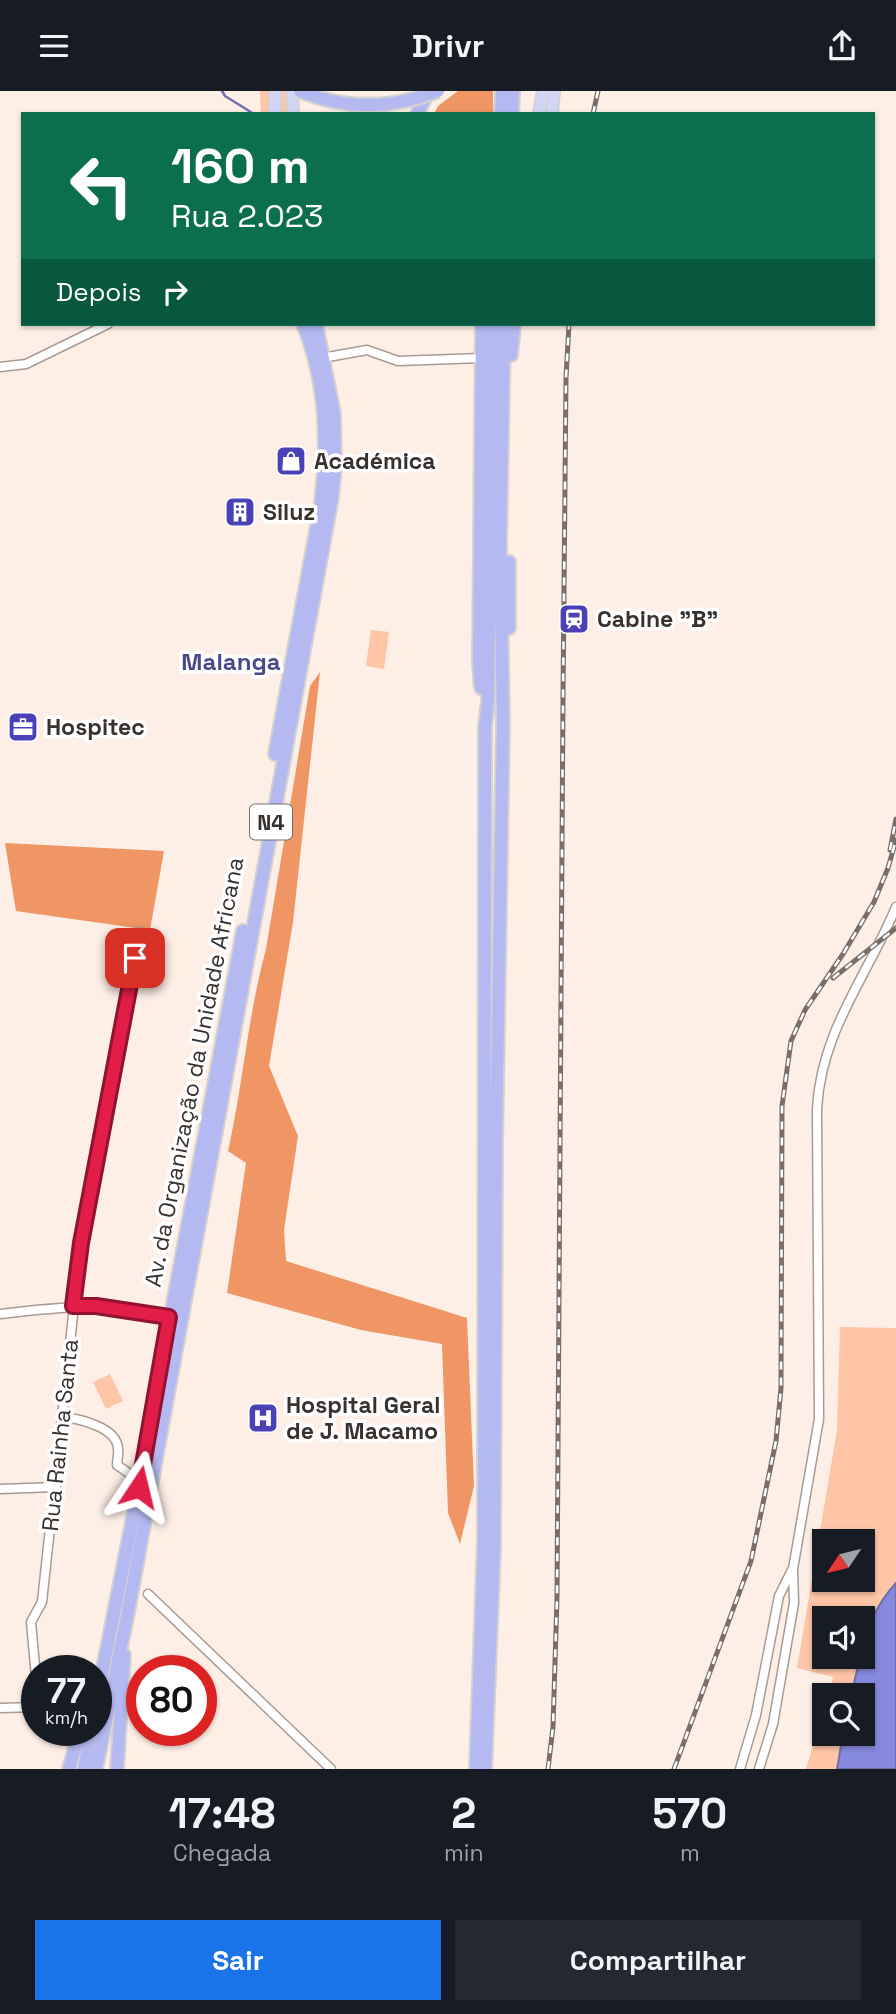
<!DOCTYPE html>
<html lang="pt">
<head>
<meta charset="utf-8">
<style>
  body { margin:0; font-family:"Space Grotesk",sans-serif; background:#242831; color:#f1f3f6; height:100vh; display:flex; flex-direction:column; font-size:26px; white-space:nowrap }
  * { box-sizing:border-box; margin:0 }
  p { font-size:23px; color:#9ea1a6 }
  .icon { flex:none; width:38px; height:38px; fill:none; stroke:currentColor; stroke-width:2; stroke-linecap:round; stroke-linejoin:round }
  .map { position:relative; height:1678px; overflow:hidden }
  .side { display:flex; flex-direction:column; background:#171b24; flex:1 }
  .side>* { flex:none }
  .hud { position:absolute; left:21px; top:21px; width:854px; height:214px; border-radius:0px; box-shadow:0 2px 5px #0004; background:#0b6e4f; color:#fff; overflow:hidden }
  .needle { width:46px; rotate:235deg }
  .controls { position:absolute; left:812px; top:1438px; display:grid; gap:14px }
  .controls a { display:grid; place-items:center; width:63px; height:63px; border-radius:0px; background:#171b24; box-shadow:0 2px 5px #0004; font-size:35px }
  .speed { position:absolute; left:21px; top:1564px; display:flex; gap:14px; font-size:35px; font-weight:700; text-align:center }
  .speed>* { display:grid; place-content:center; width:91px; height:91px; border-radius:50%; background:#171b24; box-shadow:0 2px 5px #0004; line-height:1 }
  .speed small { font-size:18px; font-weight:400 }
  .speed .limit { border:10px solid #d22; background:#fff; color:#111 }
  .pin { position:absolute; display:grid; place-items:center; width:60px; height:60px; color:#fff; margin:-30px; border-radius:14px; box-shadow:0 4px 10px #0006 }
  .me { position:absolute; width:77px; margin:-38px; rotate:10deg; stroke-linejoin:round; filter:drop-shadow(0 0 5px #0008) }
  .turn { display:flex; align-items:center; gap:24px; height:147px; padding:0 35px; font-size:32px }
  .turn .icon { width:91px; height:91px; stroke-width:2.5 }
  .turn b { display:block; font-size:49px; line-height:60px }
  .then { display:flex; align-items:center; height:66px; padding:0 35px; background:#0003; gap:14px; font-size:26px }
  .eta { display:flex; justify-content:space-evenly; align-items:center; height:119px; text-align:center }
  .eta b { font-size:42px; font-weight:600; line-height:49px }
  .cta { display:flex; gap:14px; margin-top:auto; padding:14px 35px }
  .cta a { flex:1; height:80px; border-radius:0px; background:#1a73e8; color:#fff; font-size:28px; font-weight:600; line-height:80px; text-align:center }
  .cta a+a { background:#242831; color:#f1f3f6 }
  header { display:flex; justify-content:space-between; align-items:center; height:91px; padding:0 35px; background:#171b24; font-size:32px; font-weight:600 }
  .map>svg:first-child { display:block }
</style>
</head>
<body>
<header><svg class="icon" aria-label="menu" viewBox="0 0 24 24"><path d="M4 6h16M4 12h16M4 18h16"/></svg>Drivr<svg class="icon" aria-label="share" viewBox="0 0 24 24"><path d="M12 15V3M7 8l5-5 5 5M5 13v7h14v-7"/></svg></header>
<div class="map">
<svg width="896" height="1678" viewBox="0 0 896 1678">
  <rect width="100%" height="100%" fill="#fdeee6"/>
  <!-- green -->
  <path fill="#ffc5a7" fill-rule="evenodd" d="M260 0H298V23H261Z
    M371 539 389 541 384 578 366 575Z
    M840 1236 896 1237V1495L855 1605H828L833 1586 797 1577 837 1339ZM824 1451H863V1489H824ZM824 1528H863V1566H824Z
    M110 1283 123 1310 106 1318 93 1291Z
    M824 1617V1643H846L838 1678H806Z"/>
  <!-- forest -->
  <path fill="#ef9664" d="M458 0H493V23H434L438 15Z
    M320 581 293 831 269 975 298 1045 284 1139 286 1170 467 1227 474 1395 460 1453 448 1422 442 1253 361 1239 227 1202 246 1072 228 1060C243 993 248 924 266 858L310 595Z
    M5 752 164 760 150 839 16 820Z"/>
  <!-- water -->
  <path fill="#8689de" stroke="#6f6faa" stroke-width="2" d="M896 1492V1678H837L843 1643H863V1605H851L860 1566H863C863 1539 878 1512 896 1492Z"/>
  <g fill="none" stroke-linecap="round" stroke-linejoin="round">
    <!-- stream -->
    <path stroke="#6f6faa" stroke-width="2.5" d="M222 0 225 5 254 23"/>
    <!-- minor casing -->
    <g stroke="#a99b94" stroke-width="11">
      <path id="minor" d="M322 267 367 259 398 270 482 267
        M0 276 26 273 108 233
        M0 1223C58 1216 117 1210 174 1227
        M63 1326C80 1328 116 1336 118 1357 119 1362 117 1369 117 1374L130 1383
        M0 1398 56 1396
        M148 1503 331 1678
        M37 1597 31 1531 42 1511 78 1178 140 841
        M0 1617 37 1616
        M740 1678 756 1624 779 1505 792 1479
        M759 1678 773 1633 794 1512 793 1478 819 1328 817 1018C821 940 867 886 896 816"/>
    </g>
    <!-- major casing -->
    <g stroke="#d3d2d1" stroke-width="14">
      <path id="major" d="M275 0V23
        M292 0 293 23
        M539 23 543 0
        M552 23 554 0"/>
    </g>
    <!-- highway casing -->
    <g stroke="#d3d2d1" stroke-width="16">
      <path id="highway" d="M417 23 429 0
        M501 23 502 0
        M512 23 513 0
        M511 264 514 233
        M509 471V537
        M481 597 479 572 482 233
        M275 663 321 413C328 352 327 291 303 233
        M96 1613 134 1421 243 840
        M69 1678 80 1640
        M84 1678 91 1640
        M96 1678 128 1521 332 406 335 377 334 323 316 233
        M117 1678 124 1564
        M476 1678 484 1449 485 636 488 610 493 233
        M485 1678 494 1457 496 1050 503 632 500 452 504 233"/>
    </g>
    <!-- minor -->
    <use href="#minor" stroke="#fff" stroke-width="8"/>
    <!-- major -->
    <use href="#major" stroke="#d3d5f7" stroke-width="10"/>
    <!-- highway -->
    <use href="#highway" stroke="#b5b9f2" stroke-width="12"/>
    <!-- rail casing -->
    <g stroke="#786f6a" stroke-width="5">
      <path id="rail" d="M593 23 598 0
        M890 759 896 728
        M833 887 896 837
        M548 1678 553 1636 557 1507 563 606 566 287 569 233
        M674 1678 751 1470 776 1350 781 1297 782 1015 791 950 805 919 843 863 874 811 888 777 896 749"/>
    </g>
    <!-- rail -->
    <use href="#rail" stroke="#fff" stroke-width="2.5" stroke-dasharray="8" stroke-linecap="butt"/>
    <!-- highway-bridge casing -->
    <g stroke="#d3d2d1" stroke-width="16" stroke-linecap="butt">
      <path id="highway-bridge" d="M300 0C346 19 392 18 438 0"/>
    </g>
    <!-- highway-bridge -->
    <use href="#highway-bridge" stroke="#b5b9f2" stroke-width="12"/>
  </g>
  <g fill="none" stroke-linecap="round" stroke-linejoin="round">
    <!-- route casing -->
    <g stroke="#92132f" stroke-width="18">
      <path id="route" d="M135 867 81 1152 73 1215H96L169 1226 139 1396"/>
    </g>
    <!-- route -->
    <use href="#route" stroke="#e11d48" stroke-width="12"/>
  </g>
  <!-- icons -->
  <defs>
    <g id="shop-square" transform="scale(1.575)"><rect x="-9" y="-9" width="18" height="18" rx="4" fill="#4b41b7" stroke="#fff"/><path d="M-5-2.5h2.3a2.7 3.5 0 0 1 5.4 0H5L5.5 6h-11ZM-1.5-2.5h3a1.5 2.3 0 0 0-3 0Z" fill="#fff"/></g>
    <g id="building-square" transform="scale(1.575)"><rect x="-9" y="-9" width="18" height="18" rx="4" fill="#4b41b7" stroke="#fff"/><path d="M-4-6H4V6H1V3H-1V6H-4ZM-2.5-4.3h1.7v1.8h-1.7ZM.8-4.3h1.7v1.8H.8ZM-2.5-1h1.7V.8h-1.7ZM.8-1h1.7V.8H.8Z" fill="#fff"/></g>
    <g id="station-square" transform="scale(1.575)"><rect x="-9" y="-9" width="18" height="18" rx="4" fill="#4b41b7" stroke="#fff"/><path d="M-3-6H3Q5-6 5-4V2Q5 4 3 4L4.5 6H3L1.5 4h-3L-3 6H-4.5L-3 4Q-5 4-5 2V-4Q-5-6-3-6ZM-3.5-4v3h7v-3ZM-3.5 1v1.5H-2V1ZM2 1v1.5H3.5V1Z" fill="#fff"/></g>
    <g id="office-square" transform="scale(1.575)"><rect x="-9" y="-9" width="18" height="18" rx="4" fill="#4b41b7" stroke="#fff"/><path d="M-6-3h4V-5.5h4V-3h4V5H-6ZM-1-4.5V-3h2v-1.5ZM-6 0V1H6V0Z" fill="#fff"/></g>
    <g id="hospital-square" transform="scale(1.575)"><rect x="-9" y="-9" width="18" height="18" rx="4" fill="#4b41b7" stroke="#fff"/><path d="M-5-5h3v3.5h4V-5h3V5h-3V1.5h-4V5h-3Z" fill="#fff"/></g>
  </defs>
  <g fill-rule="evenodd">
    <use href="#shop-square" x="291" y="370"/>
    <use href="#building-square" x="240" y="421"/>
    <use href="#station-square" x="574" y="528"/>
    <use href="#office-square" x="23" y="636"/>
    <use href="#hospital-square" x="263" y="1327"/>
  </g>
  <g text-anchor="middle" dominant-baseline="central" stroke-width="7" stroke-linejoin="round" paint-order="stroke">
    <!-- shield labels -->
    <rect fill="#fff" stroke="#74706d" stroke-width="2" x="250" y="713.5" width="42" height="35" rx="5"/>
    <g font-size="21" font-weight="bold" fill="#38322f">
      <text x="271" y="731">N4</text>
    </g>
    <!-- poi labels -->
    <g font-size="23" font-weight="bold" fill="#38322f" stroke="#fff" text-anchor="start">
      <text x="314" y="370">Académica</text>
      <text x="263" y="421">Siluz</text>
      <text x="597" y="528">Cabine "B"</text>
      <text x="46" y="636">Hospitec</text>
      <text x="286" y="1314">Hospital Geral<tspan x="286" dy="26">de J. Macamo</tspan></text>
    </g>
    <!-- street labels -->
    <g font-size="23" fill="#38322f" stroke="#fff">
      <text transform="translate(194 981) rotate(-79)">Av. da Organização da Unidade Africana</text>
      <text transform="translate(60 1344) rotate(-84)">Rua Rainha Santa</text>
    </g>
    <!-- neighbourhood labels -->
    <g font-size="24" font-weight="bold" fill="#494a88" stroke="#fff">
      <text x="231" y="570">Malanga</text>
    </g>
  </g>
</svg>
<div class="controls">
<a><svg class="needle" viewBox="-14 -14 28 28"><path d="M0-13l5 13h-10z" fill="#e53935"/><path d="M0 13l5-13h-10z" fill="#9ea1a6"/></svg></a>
<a><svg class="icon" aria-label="sound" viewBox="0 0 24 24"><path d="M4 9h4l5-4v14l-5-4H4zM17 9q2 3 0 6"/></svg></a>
<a><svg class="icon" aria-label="search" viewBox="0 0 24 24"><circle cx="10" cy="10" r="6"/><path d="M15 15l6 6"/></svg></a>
</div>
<div class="speed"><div>77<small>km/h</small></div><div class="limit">80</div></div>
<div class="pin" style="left:135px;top:867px;background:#d93025"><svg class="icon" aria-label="arrive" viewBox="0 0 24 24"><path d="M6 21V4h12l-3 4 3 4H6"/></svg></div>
<svg class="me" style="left:139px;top:1396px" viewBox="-20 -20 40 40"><path d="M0-17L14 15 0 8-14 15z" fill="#e11d48" stroke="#fff" stroke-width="4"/></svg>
<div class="hud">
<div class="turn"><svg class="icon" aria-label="left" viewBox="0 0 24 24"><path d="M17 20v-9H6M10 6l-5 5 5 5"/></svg><div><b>160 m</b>Rua 2.023</div></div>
<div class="then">Depois<svg class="icon" aria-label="right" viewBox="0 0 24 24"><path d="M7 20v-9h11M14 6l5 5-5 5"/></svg></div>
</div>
</div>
<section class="side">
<div class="eta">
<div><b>17:48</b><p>Chegada</p></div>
<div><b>2</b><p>min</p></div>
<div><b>570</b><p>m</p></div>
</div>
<div class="cta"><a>Sair</a><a>Compartilhar</a></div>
</section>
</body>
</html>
